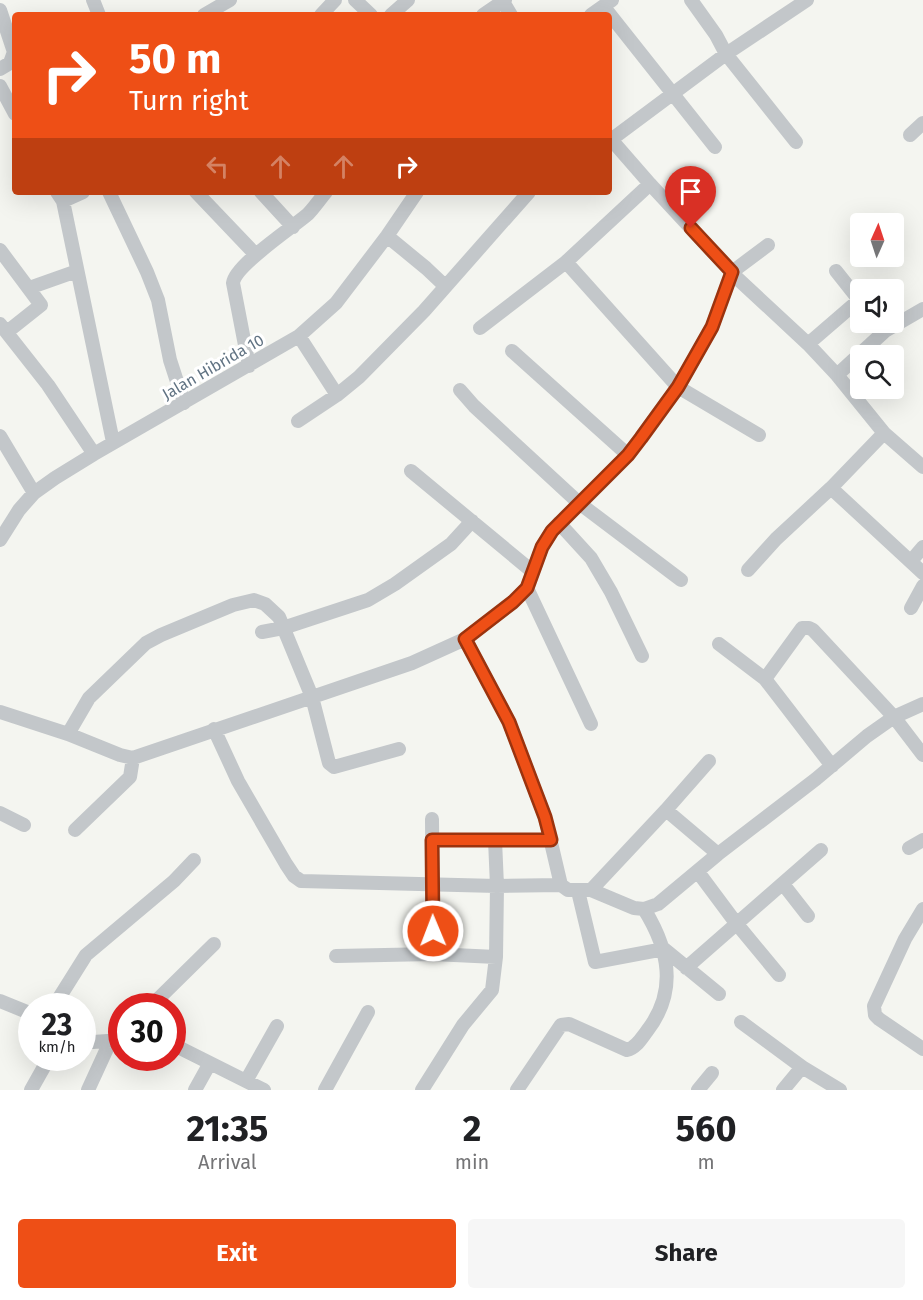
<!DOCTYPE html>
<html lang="en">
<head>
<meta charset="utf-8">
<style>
  body { margin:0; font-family:"Fira Sans",sans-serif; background:#f6f6f6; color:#202124; height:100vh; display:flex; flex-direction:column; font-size:22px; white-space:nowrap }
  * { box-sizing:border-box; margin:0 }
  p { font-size:20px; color:#757577 }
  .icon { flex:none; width:33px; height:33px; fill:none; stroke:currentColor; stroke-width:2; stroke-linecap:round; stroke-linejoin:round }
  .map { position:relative; height:1090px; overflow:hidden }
  .sheet { display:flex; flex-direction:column; background:#fff; flex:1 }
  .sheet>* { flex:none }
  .top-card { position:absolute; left:12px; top:12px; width:600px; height:183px; border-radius:6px; box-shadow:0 6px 24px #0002; background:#ee4f16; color:#fff; overflow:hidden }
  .needle { width:39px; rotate:3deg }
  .buttons { position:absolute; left:850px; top:213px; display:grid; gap:12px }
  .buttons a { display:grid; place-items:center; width:54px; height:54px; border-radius:6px; background:#fff; box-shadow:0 6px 24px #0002; font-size:30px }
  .speed { position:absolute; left:18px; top:993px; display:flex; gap:12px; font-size:30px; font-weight:700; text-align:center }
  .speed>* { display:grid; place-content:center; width:78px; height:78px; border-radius:50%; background:#fff; box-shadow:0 6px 24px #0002; line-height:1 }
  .speed small { font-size:15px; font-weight:400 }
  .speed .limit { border:9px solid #d22; background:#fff; color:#111 }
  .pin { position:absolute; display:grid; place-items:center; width:51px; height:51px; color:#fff; margin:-62px -26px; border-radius:50% 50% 50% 0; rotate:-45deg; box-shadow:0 0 6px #0007 }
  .pin .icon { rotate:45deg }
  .me { position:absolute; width:66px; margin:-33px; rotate:359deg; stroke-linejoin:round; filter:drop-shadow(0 0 4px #0008) }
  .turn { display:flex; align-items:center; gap:21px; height:126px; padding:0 18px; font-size:27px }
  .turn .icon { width:78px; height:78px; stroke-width:2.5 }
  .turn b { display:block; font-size:42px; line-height:51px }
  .lanes { display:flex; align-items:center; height:57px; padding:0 18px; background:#0003; justify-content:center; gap:30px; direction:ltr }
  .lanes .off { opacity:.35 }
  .eta { display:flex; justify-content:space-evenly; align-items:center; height:102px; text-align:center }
  .eta b { font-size:36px; font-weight:700; line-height:42px }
  .primary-button { display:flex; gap:12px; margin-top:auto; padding:12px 18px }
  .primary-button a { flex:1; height:69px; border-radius:6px; background:#ee4f16; color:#fff; font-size:24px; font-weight:700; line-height:69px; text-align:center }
  .primary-button a+a { background:#f6f6f6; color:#202124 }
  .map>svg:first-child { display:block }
</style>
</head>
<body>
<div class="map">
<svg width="923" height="1090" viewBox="0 0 923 1090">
  <rect width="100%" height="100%" fill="#f4f5f0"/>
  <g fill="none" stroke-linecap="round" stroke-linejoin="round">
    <!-- minor -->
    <path stroke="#c3c7ca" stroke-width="14" d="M93 0 99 15
      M355 0 371 15
      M502 0 511 15
      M691 0 716 35 726 54 796 142
      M604 7 715 147
      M0 10 14 52 10 63 0 69
      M204 15 230 0
      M321 15 335 0
      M391 15 408 0
      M483 15 505 0
      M591 15 612 0
      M0 86 15 114
      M910 135 923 123
      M609 137 650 184 738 279 808 344 837 375 884 433 923 467
      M612 139 726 54 807 0
      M57 192 63 201 113 442
      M109 192 147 272 158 300 170 360 184 403
      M196 192 256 255
      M261 192 293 227
      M63 201 83 192
      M387 236 426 268 445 286
      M0 250 41 305 7 332
      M566 262 678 387 759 435
      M29 288 77 271
      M0 324 48 385 94 454
      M480 328 566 262 650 184
      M299 336 337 395
      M808 344 859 300 836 271
      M512 351 628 455
      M249 366 233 283C235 265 292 228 308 214 314 208 320 199 326 192
      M837 375 885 331 923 309
      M460 390 474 406 579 503 681 580
      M298 421 337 395 359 377 424 311 529 192
      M0 436 34 493
      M411 471 533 572
      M831 488 923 573
      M559 523 591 558 611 592 642 656
      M0 540 19 510 34 493 55 478 94 454 299 336 336 303 387 236 417 192
      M911 561 923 547
      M748 570 776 539 831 488 884 433
      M527 588 591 724
      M911 608 923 586
      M262 632 283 628 368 600 395 584 451 544 472 521
      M465 639 509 722 545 817 561 885
      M719 644 765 679 832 766
      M765 679 802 628H809L813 630 894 717 923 755
      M0 712 68 734 120 755 133 758 412 663 465 639 513 602 527 588 542 547 552 531 628 455 678 387 712 327 732 272 768 245
      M214 729 238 781 286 864 294 876 301 881 497 886 561 885 568 890H591L634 908 644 909 658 904 718 854 816 779 867 736 894 717 923 704
      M68 734 89 698 146 643 161 635 233 605 254 600 265 604 279 617 312 697 329 763 334 767 399 749
      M666 810 718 854
      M0 813 24 825
      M432 819 433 954
      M75 830 130 777 133 758
      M432 840H551
      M909 848 923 840
      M698 872 736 923 779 975
      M783 884 808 916
      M591 890 666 810 709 761
      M578 891 595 962 664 949
      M923 909 905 939 874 1006 875 1015 879 1019 923 1049
      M664 949 719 994
      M336 956 433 954 496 957
      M686 968 821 850
      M0 1001 32 1014
      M54 1006 86 955 174 881 194 860
      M151 1006 214 944
      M741 1022 802 1067 783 1090
      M82 1037 93 1042 122 1040
      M172 1044 264 1090
      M802 1067 840 1090
      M246 1081 277 1026
      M31 1090 49 1058
      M88 1090 110 1042
      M195 1090 210 1063
      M325 1090 368 1012
      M422 1090 463 1025 492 990 496 957 497 886 495 840
      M517 1090 561 1025 569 1024 627 1050C636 1048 641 1039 647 1031 678 991 669 949 644 909
      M698 1090 712 1073"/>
  </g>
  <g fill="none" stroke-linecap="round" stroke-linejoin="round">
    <!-- route casing -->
    <g stroke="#9b330e" stroke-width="15">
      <path id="route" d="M433 931 432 840H551L545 817 509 722 465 639 513 602 527 588 542 547 552 531 628 455 641 438 678 387 712 327 732 272 691 228"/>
    </g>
    <!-- route -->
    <use href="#route" stroke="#ee4f16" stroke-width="10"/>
  </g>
  <g text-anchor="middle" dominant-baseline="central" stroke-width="6" stroke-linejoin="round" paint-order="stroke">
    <!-- street labels -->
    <g font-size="16" fill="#617383" stroke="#fff">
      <text transform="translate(213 367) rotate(-30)">Jalan Hibrida 10</text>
    </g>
  </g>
</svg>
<div class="buttons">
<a><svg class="needle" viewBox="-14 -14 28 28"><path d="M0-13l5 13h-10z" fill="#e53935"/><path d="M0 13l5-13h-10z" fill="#757577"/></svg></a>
<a><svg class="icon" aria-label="sound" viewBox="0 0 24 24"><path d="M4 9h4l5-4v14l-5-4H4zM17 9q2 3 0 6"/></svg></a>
<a><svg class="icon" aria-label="search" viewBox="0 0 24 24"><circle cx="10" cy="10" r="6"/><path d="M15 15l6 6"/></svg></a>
</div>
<div class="speed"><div>23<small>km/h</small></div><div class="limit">30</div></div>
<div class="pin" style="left:691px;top:228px;background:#d93025"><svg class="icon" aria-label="arrive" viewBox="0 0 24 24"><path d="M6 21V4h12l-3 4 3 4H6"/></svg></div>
<svg class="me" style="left:433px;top:931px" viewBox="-20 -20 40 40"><circle r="17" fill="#ee4f16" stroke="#fff" stroke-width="3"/><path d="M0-11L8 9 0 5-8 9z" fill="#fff"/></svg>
<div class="top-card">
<div class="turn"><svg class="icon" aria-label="right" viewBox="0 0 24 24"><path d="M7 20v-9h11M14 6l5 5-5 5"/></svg><div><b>50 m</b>Turn right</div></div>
<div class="lanes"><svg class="icon off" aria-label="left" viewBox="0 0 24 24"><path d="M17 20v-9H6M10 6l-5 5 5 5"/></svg><svg class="icon off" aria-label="ahead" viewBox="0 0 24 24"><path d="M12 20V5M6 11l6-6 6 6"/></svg><svg class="icon off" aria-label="ahead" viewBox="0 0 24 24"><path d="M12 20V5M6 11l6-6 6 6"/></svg><svg class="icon" aria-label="right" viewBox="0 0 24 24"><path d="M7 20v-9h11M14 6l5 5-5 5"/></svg></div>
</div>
</div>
<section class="sheet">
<div class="eta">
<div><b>21:35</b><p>Arrival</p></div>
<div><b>2</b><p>min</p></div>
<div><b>560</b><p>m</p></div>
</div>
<div class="primary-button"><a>Exit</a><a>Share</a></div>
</section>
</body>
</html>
